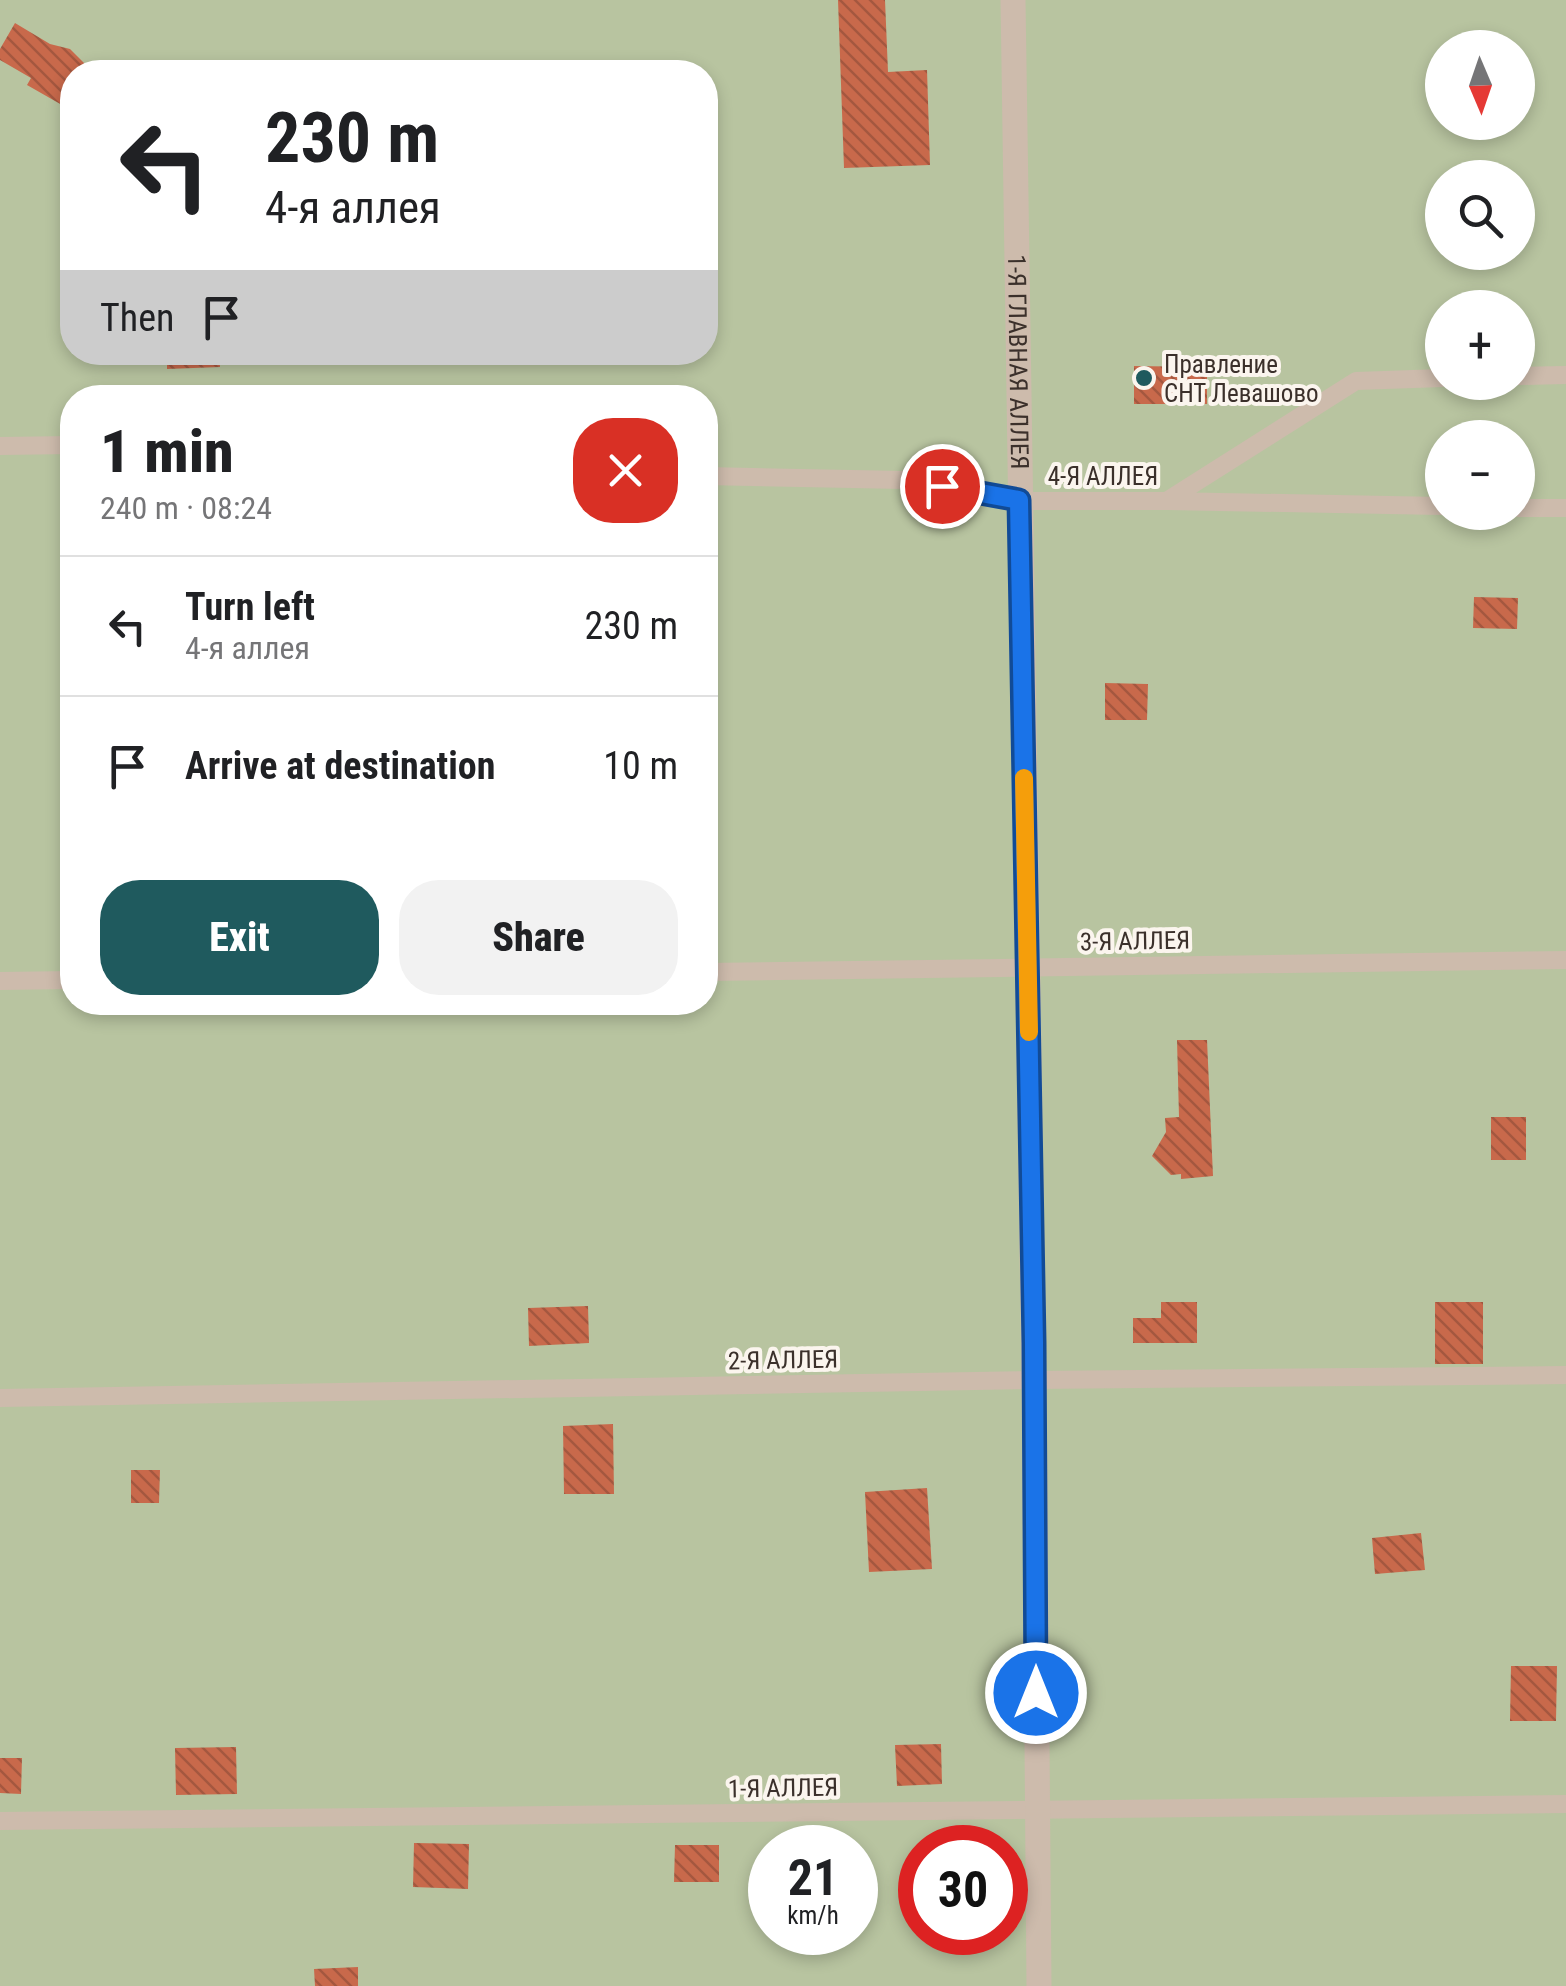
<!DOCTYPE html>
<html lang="en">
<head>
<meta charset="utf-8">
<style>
  body { margin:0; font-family:"Roboto Condensed",sans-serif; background:#f2f2f2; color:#202124; height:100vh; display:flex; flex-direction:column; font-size:38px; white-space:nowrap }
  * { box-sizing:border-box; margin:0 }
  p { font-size:32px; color:#757577 }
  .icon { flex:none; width:55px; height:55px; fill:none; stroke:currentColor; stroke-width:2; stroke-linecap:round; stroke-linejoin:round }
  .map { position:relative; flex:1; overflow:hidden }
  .drawer { position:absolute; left:60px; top:385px; width:658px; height:630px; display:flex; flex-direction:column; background:#fff; border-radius:40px; box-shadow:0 5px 15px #0003 }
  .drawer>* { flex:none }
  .top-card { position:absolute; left:60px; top:60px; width:658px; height:305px; border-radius:40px; box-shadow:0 5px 15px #0003; background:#fff; color:#202124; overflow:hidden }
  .needle { width:65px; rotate:178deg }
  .fabs { position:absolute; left:1425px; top:30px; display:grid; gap:20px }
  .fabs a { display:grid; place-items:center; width:110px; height:110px; border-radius:50%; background:#fff; box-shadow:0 5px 15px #0003; font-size:50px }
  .speed { position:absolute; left:748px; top:1825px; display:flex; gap:20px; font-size:50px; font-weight:700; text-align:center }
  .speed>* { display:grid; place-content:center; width:130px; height:130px; border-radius:50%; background:#fff; box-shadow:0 5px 15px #0003; line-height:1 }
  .speed small { font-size:25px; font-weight:400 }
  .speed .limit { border:15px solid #d22; background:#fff; color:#111 }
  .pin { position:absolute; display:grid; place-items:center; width:85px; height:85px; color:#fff; margin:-42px; border:5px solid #fff; border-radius:50%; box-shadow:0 2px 10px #0007 }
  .me { position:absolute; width:110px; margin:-55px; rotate:0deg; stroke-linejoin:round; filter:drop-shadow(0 0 8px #0008) }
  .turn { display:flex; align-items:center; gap:35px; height:210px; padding:0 40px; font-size:45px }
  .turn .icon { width:130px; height:130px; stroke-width:2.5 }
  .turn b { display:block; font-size:70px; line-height:85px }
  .then { display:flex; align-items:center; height:95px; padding:0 40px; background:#0003; gap:20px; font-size:38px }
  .round { display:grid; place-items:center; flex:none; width:105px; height:105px; border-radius:40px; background:#f2f2f2 }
  .head { display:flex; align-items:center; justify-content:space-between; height:170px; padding:0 40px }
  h1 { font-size:60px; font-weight:800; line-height:75px }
  .cta { display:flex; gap:20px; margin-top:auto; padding:20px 40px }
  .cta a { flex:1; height:115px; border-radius:40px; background:#1f5a5e; color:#fff; font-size:40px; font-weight:800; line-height:115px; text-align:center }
  .cta a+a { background:#f2f2f2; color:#202124 }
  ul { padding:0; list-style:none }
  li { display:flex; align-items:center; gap:30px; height:140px; padding:0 40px; border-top:2px solid #e0e0e0 }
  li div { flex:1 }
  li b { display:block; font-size:38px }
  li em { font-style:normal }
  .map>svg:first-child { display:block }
</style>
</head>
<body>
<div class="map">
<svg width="1566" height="1986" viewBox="0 0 1566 1986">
  <defs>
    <pattern id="building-back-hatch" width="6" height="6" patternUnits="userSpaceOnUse" patternTransform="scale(2.5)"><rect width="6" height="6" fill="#c8694b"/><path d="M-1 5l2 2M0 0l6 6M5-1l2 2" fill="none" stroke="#a4573f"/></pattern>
  </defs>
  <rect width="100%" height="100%" fill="#f4ebe1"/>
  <!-- garden -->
  <path fill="#b8c4a0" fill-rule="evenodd" d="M0 0H1566V1986H0ZM1442 48H1518V122H1442ZM72 72H705V352H72ZM1442 178H1518V252H1442ZM1442 308H1518V382H1442ZM72 398H705V1002H72ZM1442 438H1518V512H1442ZM770 1848H855V1932H770ZM920 1848H1005V1932H920Z"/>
  <!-- building -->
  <path fill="url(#building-back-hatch)" d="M838 0H885L888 72 927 70 930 165 844 168Z
    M15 23 50 44 70 49 86 65 82 72H72V88L62 105 27 85 31 78 0 60V49Z
    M400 68 449 69V72H400Z
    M167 352H219L220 367 167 369Z
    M1134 366 1207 367V404H1134Z
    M1474 597 1518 598 1517 629 1473 628Z
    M1105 683 1148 684 1147 720H1105Z
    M1177 1040H1207L1213 1176 1181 1179V1174L1171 1175 1152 1156 1166 1132 1165 1118 1179 1117Z
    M1491 1117H1526V1160H1491Z
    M1161 1302H1197V1343H1133V1318H1161Z
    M1435 1302H1483V1364H1435Z
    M588 1306 589 1343 529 1346 528 1308Z
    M613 1424 614 1494H564L563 1426Z
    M131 1470H160L159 1503H131Z
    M927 1488 932 1569 869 1572 865 1492Z
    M1421 1533 1425 1570 1375 1574 1372 1538Z
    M1511 1666H1557L1556 1721H1510Z
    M941 1744 942 1784 897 1786 895 1745Z
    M236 1747 237 1794 176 1795 175 1748Z
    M0 1758H22L21 1794 0 1793Z
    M414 1843 469 1844 468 1889 413 1887Z
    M675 1845H719V1882H674Z
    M358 1967V1986H315L314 1969Z"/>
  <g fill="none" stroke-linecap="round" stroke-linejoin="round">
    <!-- lane -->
    <path stroke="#cdbbac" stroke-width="18" d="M1518 376 1566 375
      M0 446 72 445
      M705 476 903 480 1019 501H1167L1442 506
      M1168 500 1356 381 1442 378
      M1518 508H1566
      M705 972 1566 960
      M0 981 72 980
      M0 1398 1034 1380 1566 1375
      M0 1821 1566 1804"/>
    <!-- street -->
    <path stroke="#cdbbac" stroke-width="25" id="s1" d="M1013 0 1034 1380 1039 1986"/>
  </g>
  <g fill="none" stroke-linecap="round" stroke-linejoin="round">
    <!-- route casing -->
    <g stroke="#114b97" stroke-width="25">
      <path id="route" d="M942 486 1019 500 1034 1343 1036 1693"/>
    </g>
    <!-- route -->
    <use href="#route" stroke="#1a73e8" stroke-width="18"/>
    <!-- slow -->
    <path stroke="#f59e0b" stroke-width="18" d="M1024 778 1029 1032"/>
  </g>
  <!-- markers -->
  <circle fill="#1f5a5e" stroke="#fbf5ee" stroke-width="4" cx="1144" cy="378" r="10"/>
  <g text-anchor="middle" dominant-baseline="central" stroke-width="8" stroke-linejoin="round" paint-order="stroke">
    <!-- street labels -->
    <g font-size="25" fill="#3b302b" stroke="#fbf5ee">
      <text stroke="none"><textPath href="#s1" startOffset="362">1-Я ГЛАВНАЯ АЛЛЕЯ</textPath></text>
      <text x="1103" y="476">4-Я АЛЛЕЯ</text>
      <text transform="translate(1135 941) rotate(-1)">3-Я АЛЛЕЯ</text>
      <text transform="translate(783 1360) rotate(-1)">2-Я АЛЛЕЯ</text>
      <text transform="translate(783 1788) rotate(-1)">1-Я АЛЛЕЯ</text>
    </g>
    <!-- poi labels -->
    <g font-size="25" fill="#3b302b" stroke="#fbf5ee" text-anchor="start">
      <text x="1164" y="364">Правление<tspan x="1164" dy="29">СНТ Левашово</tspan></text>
    </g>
  </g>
</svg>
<div class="fabs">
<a><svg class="needle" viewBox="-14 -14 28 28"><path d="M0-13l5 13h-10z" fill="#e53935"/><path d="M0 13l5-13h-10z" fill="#757577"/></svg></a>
<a><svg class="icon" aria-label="search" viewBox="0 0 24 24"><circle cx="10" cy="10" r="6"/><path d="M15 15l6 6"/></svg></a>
<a>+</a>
<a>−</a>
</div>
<div class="speed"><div>21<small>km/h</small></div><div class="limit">30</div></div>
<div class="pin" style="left:942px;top:486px;background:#d93025"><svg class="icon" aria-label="arrive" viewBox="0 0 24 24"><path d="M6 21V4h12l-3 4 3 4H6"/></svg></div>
<svg class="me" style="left:1036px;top:1693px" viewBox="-20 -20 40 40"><circle r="17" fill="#1a73e8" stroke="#fff" stroke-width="3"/><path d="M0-11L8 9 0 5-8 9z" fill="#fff"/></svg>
<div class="top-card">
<div class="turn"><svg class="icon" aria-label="left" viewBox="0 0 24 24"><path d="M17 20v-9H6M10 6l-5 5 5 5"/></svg><div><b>230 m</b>4-я аллея</div></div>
<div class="then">Then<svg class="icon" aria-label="arrive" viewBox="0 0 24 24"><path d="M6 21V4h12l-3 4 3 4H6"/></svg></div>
</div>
<section class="drawer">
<div class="head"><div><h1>1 min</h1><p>240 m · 08:24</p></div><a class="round" style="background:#d93025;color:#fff"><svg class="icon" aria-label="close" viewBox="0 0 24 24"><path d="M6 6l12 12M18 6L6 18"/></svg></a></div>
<ul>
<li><svg class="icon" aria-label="left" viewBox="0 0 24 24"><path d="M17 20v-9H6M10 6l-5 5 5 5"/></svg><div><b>Turn left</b><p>4-я аллея</p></div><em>230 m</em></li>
<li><svg class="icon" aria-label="arrive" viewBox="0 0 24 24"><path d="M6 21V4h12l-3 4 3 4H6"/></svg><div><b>Arrive at destination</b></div><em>10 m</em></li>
</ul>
<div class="cta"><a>Exit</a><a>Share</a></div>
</section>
</div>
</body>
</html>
